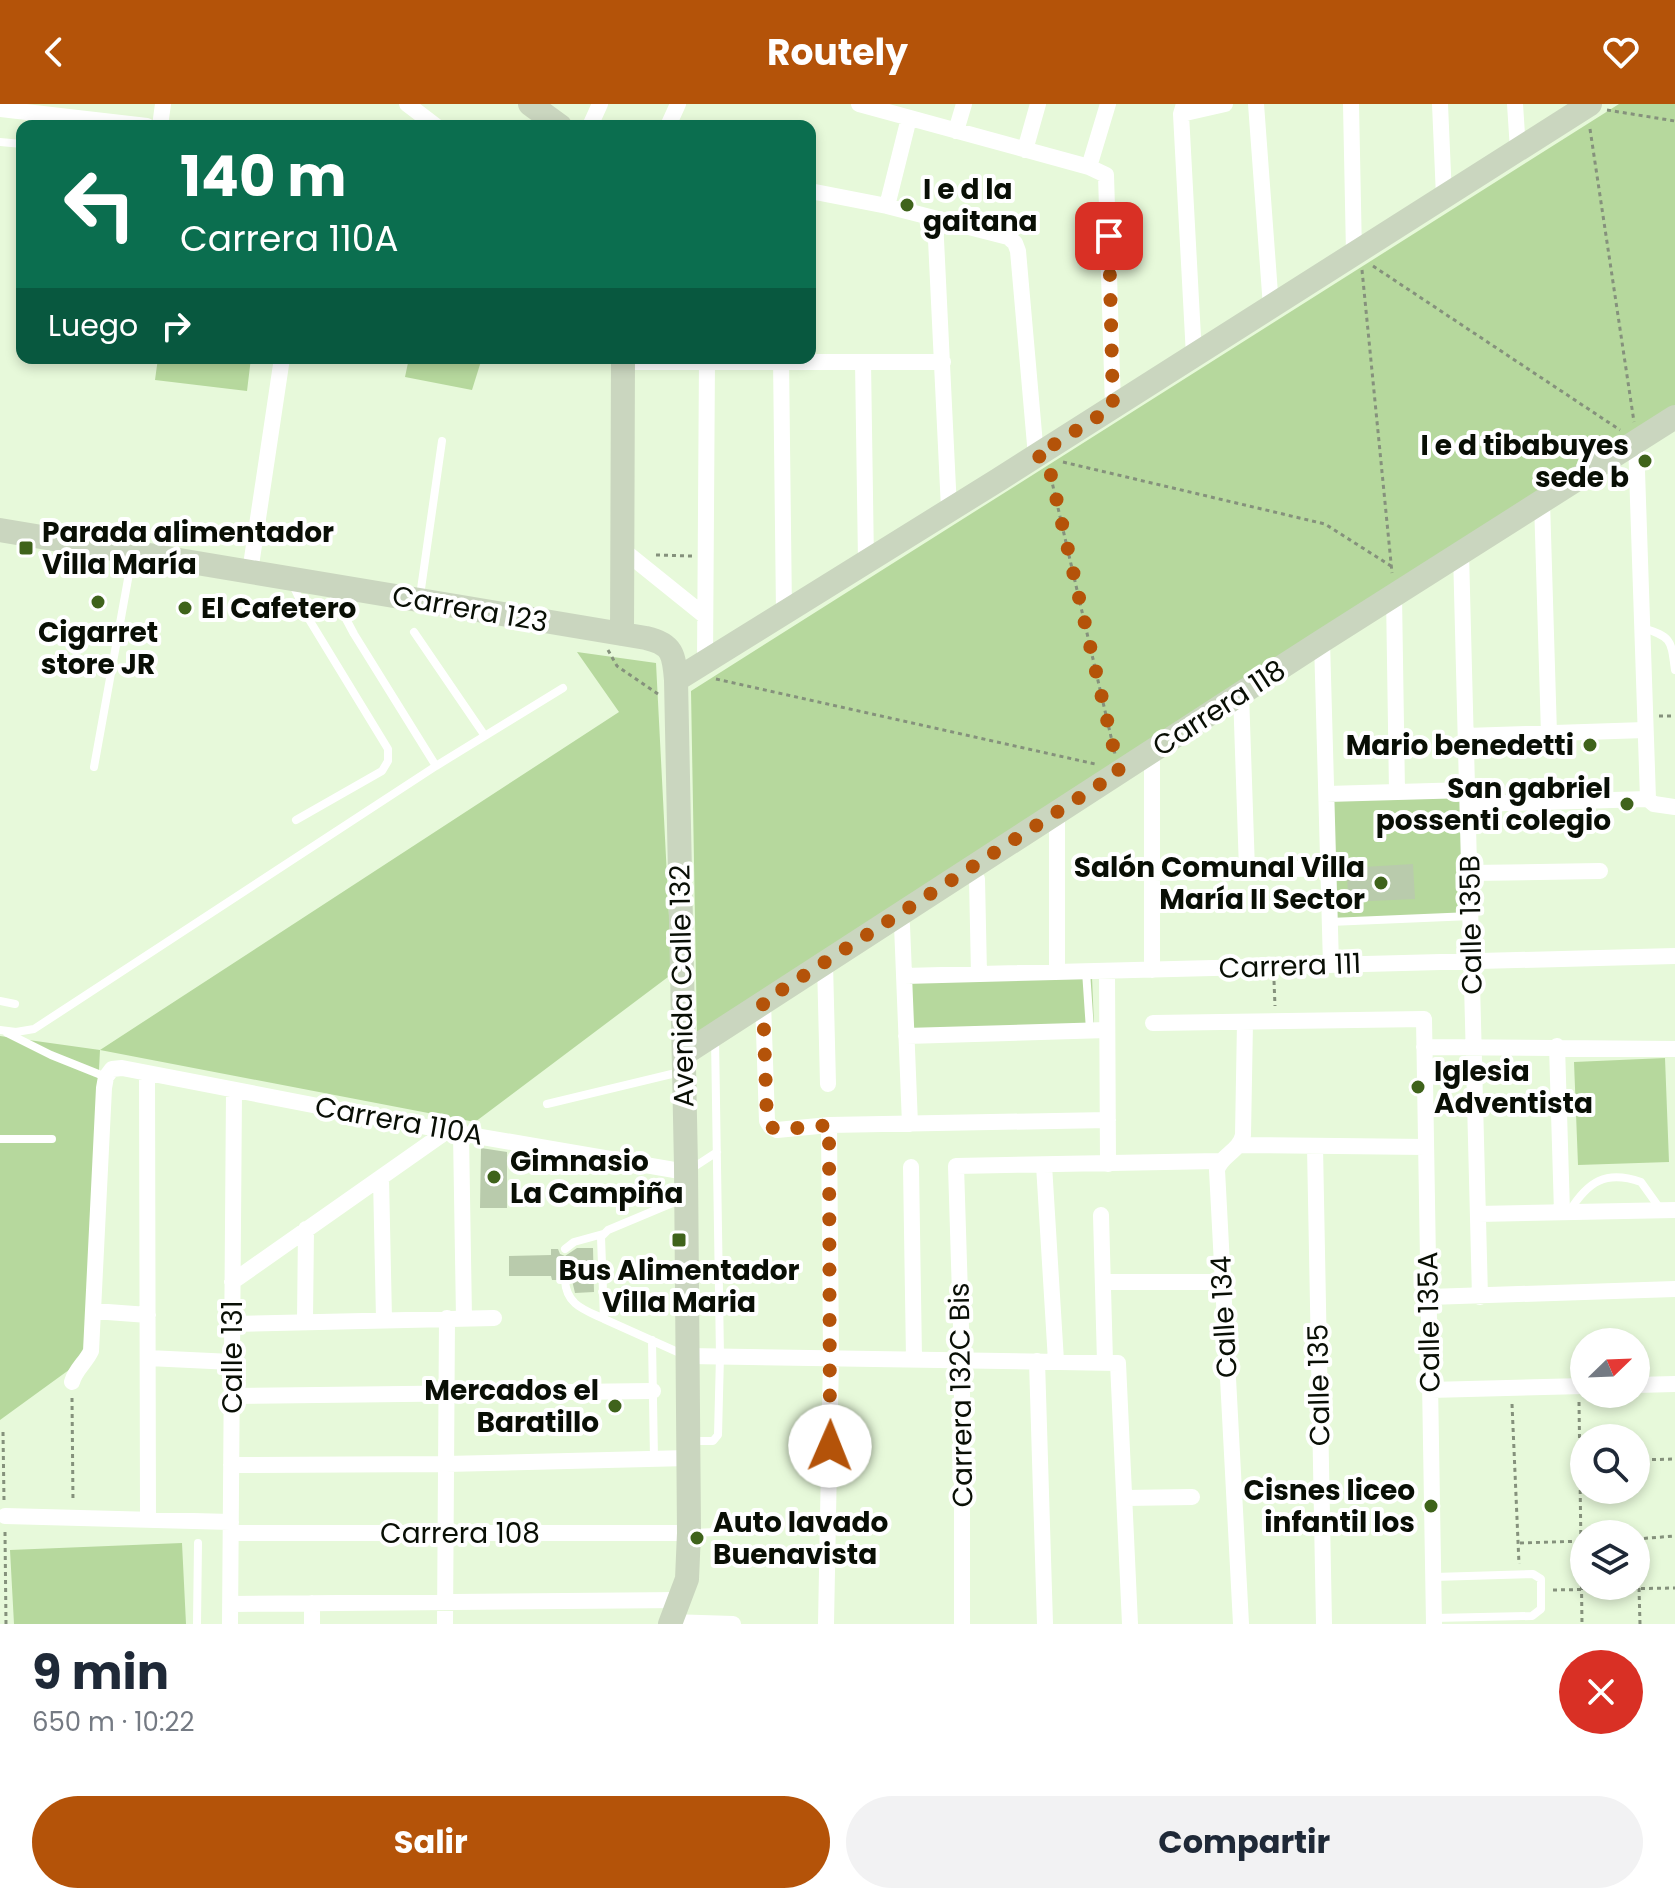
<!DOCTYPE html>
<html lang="es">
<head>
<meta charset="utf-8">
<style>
  body { margin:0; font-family:Poppins,sans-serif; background:#f2f2f3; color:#1f2937; height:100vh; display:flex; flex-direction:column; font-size:30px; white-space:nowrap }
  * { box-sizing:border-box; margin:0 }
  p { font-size:26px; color:#747a83 }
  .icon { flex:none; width:44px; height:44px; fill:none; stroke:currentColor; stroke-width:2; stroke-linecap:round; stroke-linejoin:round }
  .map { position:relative; height:1520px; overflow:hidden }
  .panel { display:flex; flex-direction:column; background:#fff; flex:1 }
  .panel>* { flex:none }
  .hud { position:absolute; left:16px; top:16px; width:800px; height:244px; border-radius:16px; box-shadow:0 4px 12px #0003; background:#0b6e4f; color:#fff; overflow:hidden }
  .needle { width:52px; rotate:67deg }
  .tools { position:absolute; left:1570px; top:1224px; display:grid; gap:16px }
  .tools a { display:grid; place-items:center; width:80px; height:80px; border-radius:50%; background:#fff; box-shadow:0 4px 12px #0003; font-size:40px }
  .pin { position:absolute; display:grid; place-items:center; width:68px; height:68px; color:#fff; margin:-34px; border-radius:16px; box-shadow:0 4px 12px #0006 }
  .me { position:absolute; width:88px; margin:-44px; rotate:1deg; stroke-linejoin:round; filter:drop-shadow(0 0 6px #0008) }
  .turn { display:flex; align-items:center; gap:28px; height:168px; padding:0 32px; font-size:36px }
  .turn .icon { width:104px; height:104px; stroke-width:2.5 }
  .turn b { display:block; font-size:56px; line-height:68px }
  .then { display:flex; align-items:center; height:76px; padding:0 32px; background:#0003; gap:16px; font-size:30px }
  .round { display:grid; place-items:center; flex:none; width:84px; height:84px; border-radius:42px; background:#f2f2f3 }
  .headline { display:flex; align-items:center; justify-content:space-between; height:136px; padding:0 32px }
  h1 { font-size:48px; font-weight:700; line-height:60px }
  .cta { display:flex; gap:16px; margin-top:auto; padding:16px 32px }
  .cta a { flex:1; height:92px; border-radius:48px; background:#b45309; color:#fff; font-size:32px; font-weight:700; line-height:92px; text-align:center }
  .cta a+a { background:#f2f2f3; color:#1f2937 }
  header { display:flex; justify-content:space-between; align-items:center; height:104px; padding:0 32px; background:#b45309; color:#fff; font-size:36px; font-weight:700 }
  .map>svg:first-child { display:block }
</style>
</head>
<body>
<header><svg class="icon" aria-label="back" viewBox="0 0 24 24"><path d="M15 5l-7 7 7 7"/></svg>Routely<svg class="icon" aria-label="heart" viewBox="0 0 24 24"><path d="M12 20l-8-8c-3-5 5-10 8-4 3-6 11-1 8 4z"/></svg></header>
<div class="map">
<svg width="1675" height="1520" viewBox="0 0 1675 1520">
  <rect width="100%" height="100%" fill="#e7f9da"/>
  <!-- green -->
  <path fill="#b6d89d" d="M1619 0H1675V304L697 929 691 587Z
    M158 254H251L247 287 155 276Z
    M409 254H482L472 286 405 273Z
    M577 548 656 559 672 870 475 1018 100 946 84 1255 0 1316V932L100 946 619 608Z
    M1468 686 1471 812 1330 818 1327 690Z
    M1092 873 1094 920 912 925 910 877Z
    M1665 954 1669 1058 1578 1061 1574 958Z
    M182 1439 186 1520H14L10 1446Z"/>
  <!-- building -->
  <path fill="#b9cbac" d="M1413 760 1415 795 1348 798 1347 764Z
    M481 1044 507 1048V1104H480Z
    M577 1144H593L594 1188 575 1189 571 1172 567 1169 560 1171 558 1176H552L551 1172H509V1152L551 1151V1145H558L560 1150 565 1152Z"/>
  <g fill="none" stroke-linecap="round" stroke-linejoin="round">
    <!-- path -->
    <path stroke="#85917c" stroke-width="3" stroke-dasharray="4 4" stroke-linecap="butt" d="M1607 6 1675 17
      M1590 25 1634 318
      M1373 162 1620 326
      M1362 166 1392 469
      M1063 358 1325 420 1391 462
      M1049 365 1115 650
      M656 451 692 452
      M608 546 617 562 658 590
      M716 575 1095 660
      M1659 612H1675
      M1274 877 1275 902
      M72 1294 73 1398
      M1579 1298 1582 1520
      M1512 1300 1519 1460
      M3 1328 4 1396
      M1636 1356 1675 1355
      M5 1428 6 1520
      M1636 1435 1675 1432
      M1520 1439 1584 1437
      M1639 1484 1640 1520
      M1553 1486 1675 1484"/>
    <!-- lane -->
    <path stroke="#fff" stroke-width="8" d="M0 38 22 40
      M292 479 310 517 388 645V657L382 667 296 716
      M330 485 354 530 436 662
      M420 492 442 337
      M1643 524C1672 533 1671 536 1675 566
      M414 528 485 632
      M94 663 132 453
      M1330 818 1471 812
      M1086 867 1090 926
      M0 897 15 900
      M0 926 16 928 34 925 436 662 563 584
      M7 929 51 951 106 973
      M547 1000 680 968
      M0 1035H52
      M691 1065 717 1048
      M682 1095 608 1126 601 1133 604 1215 682 1250
      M1569 1108C1588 1077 1606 1066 1641 1078L1661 1106
      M565 1145 574 1138 603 1130
      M565 1176C566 1201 585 1206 604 1215
      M652 1236 654 1355
      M691 1337H713L718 1331 720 1252 715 934
      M693 1429 760 1426
      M1434 1473 1533 1470 1541 1475V1505L1532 1512 1434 1514
      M197 1520 198 1439"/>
    <!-- street -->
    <path stroke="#fff" stroke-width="16" d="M407 0 436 22
      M859 0 1089 63 1106 71 1113 303
      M1184 0 1181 10 1194 252
      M1256 0 1271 203
      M1351 0 1354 150
      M1440 0 1444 93
      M1515 0 1518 46
      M0 5 147 22
      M1181 10 1225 0
      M160 22 163 0
      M590 22 600 0
      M668 22 678 0
      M956 27 964 0
      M1025 46 1038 0
      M1089 63 1108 0
      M810 87 887 102 1008 133 1015 139 1018 147 1036 352
      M887 102 909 14
      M935 115 949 405
      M781 254 784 509
      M623 258H943
      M863 258 866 458
      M1636 337 1648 695
      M1542 397 1549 630
      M623 446 705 512
      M1461 448 1480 1193
      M250 468 282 254
      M1394 491 1397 688
      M1322 537 1331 861
      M705 558 707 254
      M1241 589 1247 766
      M1466 632 1645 626
      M1152 647V866
      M1327 690 1468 686
      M1468 700 1648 695 1654 700 1675 703
      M1057 709V868
      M1153 769 1329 764
      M1470 769 1600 767
      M977 775 979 870
      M902 821 910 1020
      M825 859 828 980
      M1107 867 1108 1060
      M904 872 1675 852
      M763 898 767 1017 771 1023 777 1026 829 1021 1108 1016
      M1153 919 1424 915 1434 1520
      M906 932 1107 926
      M1557 942 1562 1108
      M1424 943 1675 945
      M147 969 148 1416
      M461 1029 464 1214
      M1241 1041 1426 1043
      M1315 1042 1324 1520
      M1044 1061 1056 1257
      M911 1063 914 1254
      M381 1074 384 1215
      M1478 1110 1675 1106
      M1101 1111 1105 1258
      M232 1178 447 1027
      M1103 1178H1221
      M1429 1193 1675 1185
      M94 1207 148 1211
      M305 1216 306 1125
      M232 1220 494 1214
      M688 1252 1118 1259 1130 1520
      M148 1254 232 1258
      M1037 1257 1045 1520
      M72 1278C75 1266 86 1258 91 1247L104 984 106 973 112 965 122 964 447 1027 686 1068
      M1636 1281 1675 1280
      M1430 1286 1584 1282
      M232 1292 653 1287
      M231 1361 446 1360 688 1354
      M1125 1394 1192 1393
      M5 1412 231 1418
      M231 1429H689
      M230 1500 680 1496
      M670 1518 733 1520
      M230 1520 234 987
      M312 1520V1499
      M445 1520 447 1214
      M826 1520 831 1253 829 1021
      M962 1520V1256L956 1062 1219 1057
      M1241 1520 1217 1066C1221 1051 1239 1048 1243 1031L1245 918"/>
    <!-- secondary -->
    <path stroke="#cad6bf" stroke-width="24" d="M530 0 560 22
      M0 426 646 534C673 540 674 551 676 576L686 1062 689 1429 687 1475 670 1520
      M622 530 623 254
      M676 576 998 376 1590 0
      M684 950 1322 537 1675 313"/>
  </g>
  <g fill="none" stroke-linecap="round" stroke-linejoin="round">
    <!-- route -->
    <path stroke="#b45309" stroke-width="14" stroke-dasharray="0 25.2" d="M830 1342 829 1021 777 1026 771 1023 767 1017 763 898 1119 668 1047 354 1036 352 1113 303 1109 132"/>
  </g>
  <!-- markers -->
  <g fill="#3f631b" stroke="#fff" stroke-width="3">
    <circle cx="907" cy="101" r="8"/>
    <circle cx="1645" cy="357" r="8"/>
    <rect x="18" y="436" width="16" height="16" rx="4"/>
    <circle cx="98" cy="498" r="8"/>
    <circle cx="185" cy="504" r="8"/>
    <circle cx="1590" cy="641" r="8"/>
    <circle cx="1627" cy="700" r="8"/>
    <circle cx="1381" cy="779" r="8"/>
    <circle cx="1418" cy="983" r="8"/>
    <circle cx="494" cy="1073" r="8"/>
    <rect x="671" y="1128" width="16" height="16" rx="4"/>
    <circle cx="615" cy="1302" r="8"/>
    <circle cx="1431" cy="1402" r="8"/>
    <circle cx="697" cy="1434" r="8"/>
  </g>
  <g text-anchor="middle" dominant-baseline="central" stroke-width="8" stroke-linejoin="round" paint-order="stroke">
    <!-- poi labels -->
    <g font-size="28" font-weight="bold" fill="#090f05" stroke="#fff" text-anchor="start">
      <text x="923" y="85">I e d la<tspan x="923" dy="32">gaitana</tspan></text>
      <text x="1629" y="341" text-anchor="end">I e d tibabuyes<tspan x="1629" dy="32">sede b</tspan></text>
      <text x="42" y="428">Parada alimentador<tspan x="42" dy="32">Villa María</tspan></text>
      <text x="201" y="504">El Cafetero</text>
      <text x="98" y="528" text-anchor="middle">Cigarret<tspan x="98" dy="32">store JR</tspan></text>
      <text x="1574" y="641" text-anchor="end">Mario benedetti</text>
      <text x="1611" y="684" text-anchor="end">San gabriel<tspan x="1611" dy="32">possenti colegio</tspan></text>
      <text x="1365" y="763" text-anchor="end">Salón Comunal Villa<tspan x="1365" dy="32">María II Sector</tspan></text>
      <text x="1434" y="967">Iglesia<tspan x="1434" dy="32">Adventista</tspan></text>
      <text x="510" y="1057">Gimnasio<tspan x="510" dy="32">La Campiña</tspan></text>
      <text x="679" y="1166" text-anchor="middle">Bus Alimentador<tspan x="679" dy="32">Villa Maria</tspan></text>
      <text x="599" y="1286" text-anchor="end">Mercados el<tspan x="599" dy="32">Baratillo</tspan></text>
      <text x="1415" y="1386" text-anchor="end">Cisnes liceo<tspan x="1415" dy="32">infantil los</tspan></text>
      <text x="713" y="1418">Auto lavado<tspan x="713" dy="32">Buenavista</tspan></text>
    </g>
    <!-- street labels -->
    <g font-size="28" fill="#090f05" stroke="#fff">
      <text transform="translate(470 505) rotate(10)">Carrera 123</text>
      <text transform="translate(1219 604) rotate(-33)">Carrera 118</text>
      <text transform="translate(1471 821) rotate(-91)">Calle 135B</text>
      <text transform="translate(1290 862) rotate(-2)">Carrera 111</text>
      <text transform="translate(682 882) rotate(-91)">Avenida Calle 132</text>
      <text transform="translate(399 1017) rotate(10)">Carrera 110A</text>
      <text transform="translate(1224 1213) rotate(-93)">Calle 134</text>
      <text transform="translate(1429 1218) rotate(-91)">Calle 135A</text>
      <text transform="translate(232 1253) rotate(-90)">Calle 131</text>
      <text transform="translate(1319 1281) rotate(-91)">Calle 135</text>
      <text transform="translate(961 1291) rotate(-91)">Carrera 132C Bis</text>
      <text x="460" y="1429">Carrera 108</text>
    </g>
  </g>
</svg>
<div class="tools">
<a><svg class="needle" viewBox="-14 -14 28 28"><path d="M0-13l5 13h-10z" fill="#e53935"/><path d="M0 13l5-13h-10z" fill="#747a83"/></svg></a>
<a><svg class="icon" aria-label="search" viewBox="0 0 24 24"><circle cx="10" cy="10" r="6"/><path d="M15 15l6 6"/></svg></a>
<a><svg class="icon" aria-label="layers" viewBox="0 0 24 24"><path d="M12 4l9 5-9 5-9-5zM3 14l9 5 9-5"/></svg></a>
</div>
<div class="pin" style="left:1109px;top:132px;background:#d93025"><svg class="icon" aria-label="arrive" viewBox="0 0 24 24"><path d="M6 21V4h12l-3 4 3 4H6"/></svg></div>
<svg class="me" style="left:830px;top:1342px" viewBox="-20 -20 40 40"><circle r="19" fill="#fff"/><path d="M0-13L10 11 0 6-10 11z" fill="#b45309"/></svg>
<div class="hud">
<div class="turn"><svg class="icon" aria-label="left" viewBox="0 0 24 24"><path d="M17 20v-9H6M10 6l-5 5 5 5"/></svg><div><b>140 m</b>Carrera 110A</div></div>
<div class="then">Luego<svg class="icon" aria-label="right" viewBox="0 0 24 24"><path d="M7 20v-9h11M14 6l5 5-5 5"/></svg></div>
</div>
</div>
<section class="panel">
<div class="headline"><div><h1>9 min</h1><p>650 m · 10:22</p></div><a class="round" style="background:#d93025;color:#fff"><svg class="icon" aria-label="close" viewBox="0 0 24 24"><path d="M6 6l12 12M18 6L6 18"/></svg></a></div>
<div class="cta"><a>Salir</a><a>Compartir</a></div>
</section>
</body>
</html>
